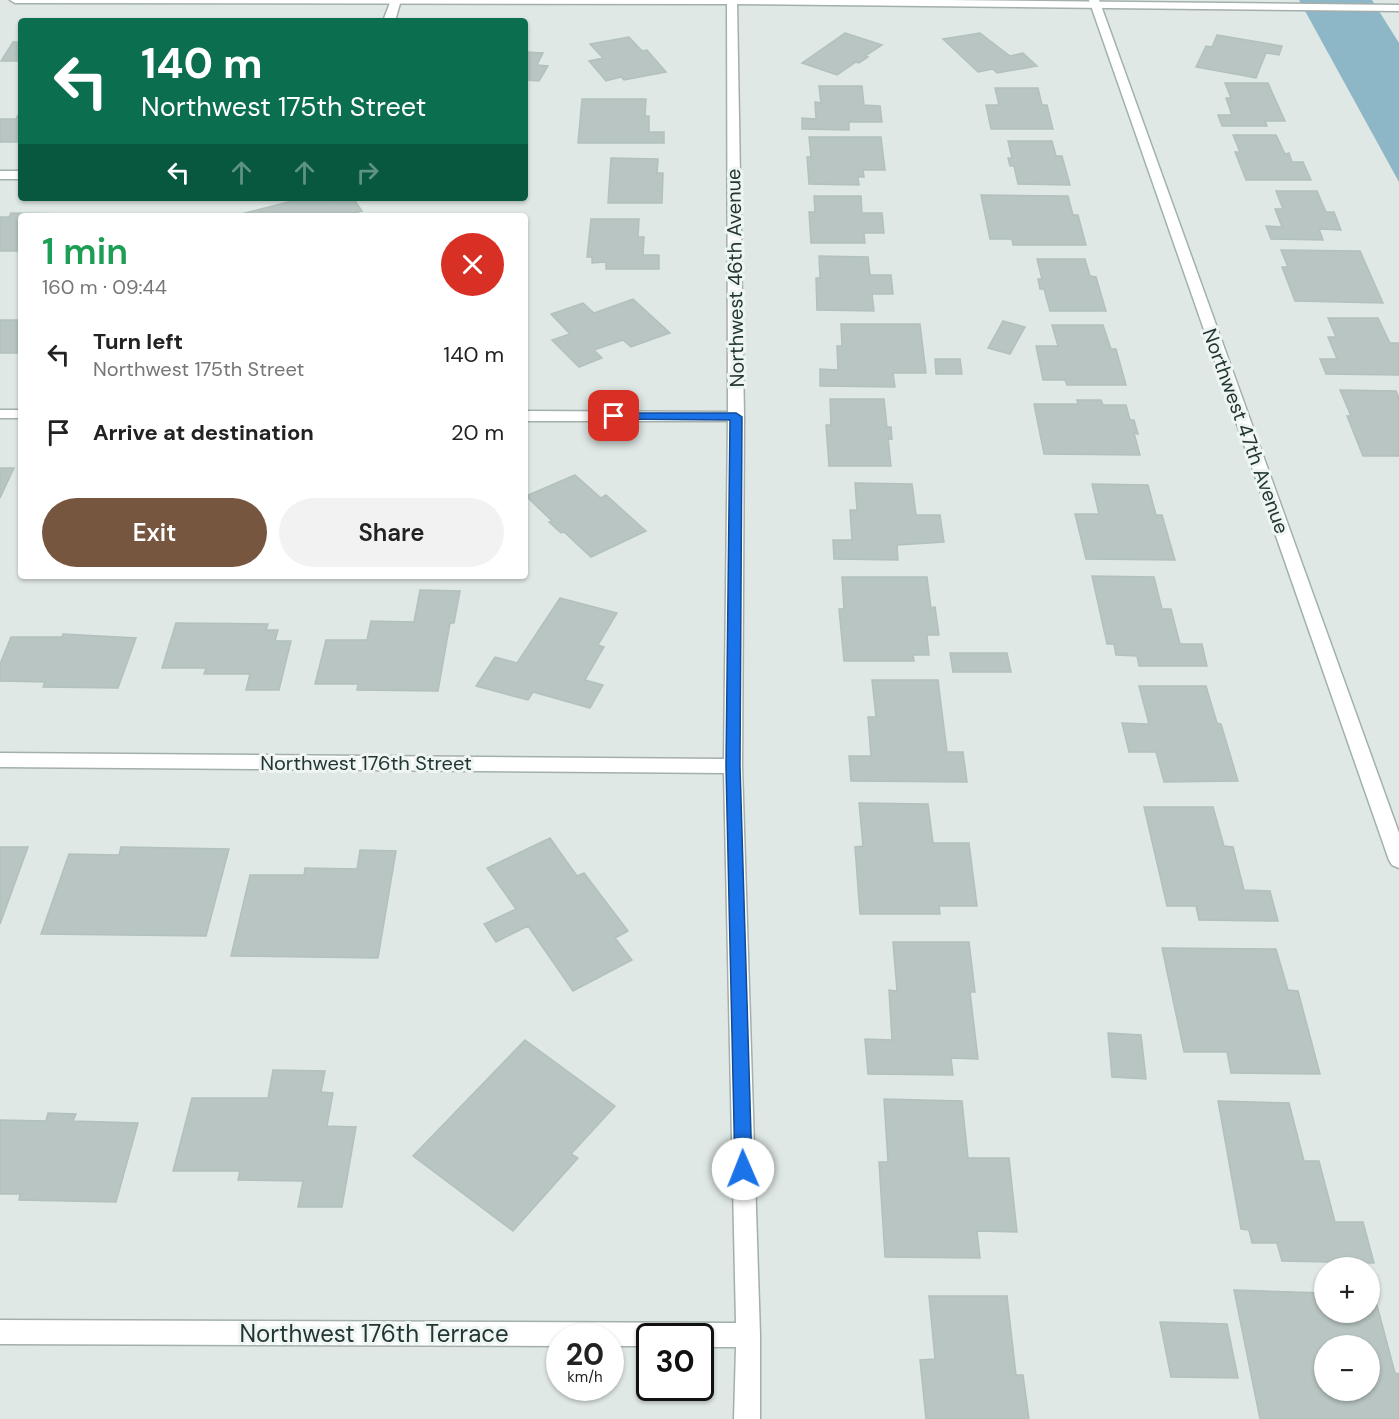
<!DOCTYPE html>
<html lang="en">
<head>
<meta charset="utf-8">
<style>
  body { margin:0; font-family:"DM Sans",sans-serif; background:#f2f2f2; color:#222; height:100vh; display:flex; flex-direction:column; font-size:22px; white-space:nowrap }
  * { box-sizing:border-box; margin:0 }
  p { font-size:20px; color:#767676 }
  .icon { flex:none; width:33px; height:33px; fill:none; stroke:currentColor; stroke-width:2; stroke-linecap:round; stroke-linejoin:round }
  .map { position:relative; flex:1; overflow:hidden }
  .sheet { position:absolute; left:18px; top:213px; width:510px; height:366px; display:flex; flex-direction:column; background:#fff; border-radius:6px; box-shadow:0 2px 4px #0004 }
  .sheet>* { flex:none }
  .top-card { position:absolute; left:18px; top:18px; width:510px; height:183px; border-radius:6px; box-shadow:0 2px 4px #0004; background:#0b6e4f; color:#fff; overflow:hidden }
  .tools { position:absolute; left:1314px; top:1257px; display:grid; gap:12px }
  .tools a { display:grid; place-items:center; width:66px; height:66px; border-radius:50%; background:#fff; box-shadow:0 2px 4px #0004; font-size:30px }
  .speed { position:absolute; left:546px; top:1323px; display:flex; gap:12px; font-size:30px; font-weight:700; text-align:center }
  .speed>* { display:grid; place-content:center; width:78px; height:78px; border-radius:50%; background:#fff; box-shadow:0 2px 4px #0004; line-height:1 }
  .speed small { font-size:15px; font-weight:400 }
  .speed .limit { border:3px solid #111; border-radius:9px; background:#fff; color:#111 }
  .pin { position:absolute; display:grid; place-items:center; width:51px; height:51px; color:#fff; margin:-26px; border-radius:12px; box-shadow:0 3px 9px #0006 }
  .me { position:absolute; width:66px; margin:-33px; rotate:359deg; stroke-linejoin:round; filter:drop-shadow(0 0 4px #0008) }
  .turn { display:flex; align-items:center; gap:21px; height:126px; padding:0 24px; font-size:27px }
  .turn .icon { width:78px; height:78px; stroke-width:2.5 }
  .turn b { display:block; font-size:42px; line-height:51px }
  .lanes { display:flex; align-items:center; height:57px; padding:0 24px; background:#0003; justify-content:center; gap:30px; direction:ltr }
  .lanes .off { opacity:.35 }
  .round { display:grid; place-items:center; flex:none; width:63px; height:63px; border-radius:32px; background:#f2f2f2 }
  .overview { display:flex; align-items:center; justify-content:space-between; height:102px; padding:0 24px }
  h1 { font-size:36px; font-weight:600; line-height:45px; color:#1e9e55 }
  .button { display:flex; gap:12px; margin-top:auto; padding:12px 24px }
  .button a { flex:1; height:69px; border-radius:36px; background:#775640; color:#fff; font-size:24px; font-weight:600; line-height:69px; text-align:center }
  .button a+a { background:#f2f2f2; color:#222 }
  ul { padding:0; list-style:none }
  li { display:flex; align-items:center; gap:18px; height:78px; padding:0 24px }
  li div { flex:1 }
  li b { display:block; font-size:22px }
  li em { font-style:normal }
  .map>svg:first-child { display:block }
</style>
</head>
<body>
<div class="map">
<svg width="1399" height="1419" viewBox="0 0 1399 1419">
  <rect width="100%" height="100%" fill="#dfe8e5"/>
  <!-- water -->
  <path fill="#8db6c7" d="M1299 0H1372L1399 43V182Z"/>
  <!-- building -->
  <path fill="#b8c5c2" stroke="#b2c1bd" stroke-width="1.5" fill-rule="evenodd" d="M845 33 882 45 865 56 868 57 859 63 856 62 837 75 802 63Z
    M980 33 1010 56 1023 53 1037 66 997 73 993 69 978 72 943 39Z
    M1217 35 1282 46 1279 55 1266 53 1256 78 1196 67 1206 46 1212 47Z
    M629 37 642 51 647 50 666 72 624 80 621 77 606 81 589 61 603 58 590 44Z
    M13 42H21V61H1Z
    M525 52 543 53 537 65 548 66 539 81 525 80Z
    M1225 83H1268L1285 121H1265L1267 126H1222L1218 115H1232L1226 98H1231Z
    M819 86H862L864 105 880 106 882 122H849V130L802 129V118L816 119 815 102 821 103Z
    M995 88H1038L1042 105H1047L1053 129H991L986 105H999Z
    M582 99H646L645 116H649V132H664V143H578Z
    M21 110V142H0V119H16Z
    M1233 135H1276L1285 154 1289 153 1292 162H1303L1311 180H1246L1235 152H1240Z
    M809 137H881L885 170H863L864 177H858L859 185 809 184 807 157H811Z
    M1008 141H1052L1056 156H1062L1070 185 1018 184 1014 166H1010L1008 158H1012Z
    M611 158 658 159 657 173H663L662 203H608Z
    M1276 191H1317L1326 212H1334L1341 230 1319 229 1323 240 1271 239 1266 226 1282 227 1275 209H1283Z
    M981 195 1068 196 1073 215H1078L1086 245H1013L1012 239H990Z
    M814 196H861L862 213H882L884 233H864L865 243H811L809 212H815Z
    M304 198H331L334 201 353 198 362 211 342 216 237 215Z
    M11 213 71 214 70 216H21V251H0V217H9Z
    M591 219H639L638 237H644L643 255H659V269H606V262L592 263V257H587Z
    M1281 250 1360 251 1383 303 1295 301 1282 267H1288Z
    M819 256 868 257 870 275H891L893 294H872L874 311 817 310 816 278H820Z
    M1037 259H1085L1090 276 1096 277 1106 311H1050L1044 289H1040L1038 279H1042Z
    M633 299 670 333 631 347 623 340 594 350 602 358 579 367 552 340 570 334 551 314 583 303 594 313Z
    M1328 318H1378L1390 343H1399V375L1326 374 1320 359H1337L1328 337H1336Z
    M0 320H21V353H0Z
    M1003 321 1025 327 1010 354 988 348Z
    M841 324H920L926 373H893L895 387 820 386V369L838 370 837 346H842Z
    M1052 325H1103L1111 349H1116L1126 385H1067L1065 380H1043L1036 346H1058Z
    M935 359H960L962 374H936Z
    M1340 390 1396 391 1399 398V456H1363L1347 416H1351Z
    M830 399H884L887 427H891L892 439 888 438 891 466H829L826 425H831Z
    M1077 400H1101L1103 405H1126L1130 420H1134L1138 434 1134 433 1140 455 1044 454 1034 404H1078Z
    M0 468H14L0 498Z
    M575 475 601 498 606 495 646 531 591 557 564 532 561 533 549 522 552 521 526 496Z
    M855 483 912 484 916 515H940L944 542 897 545 898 560 834 559 833 540H852L850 510H857Z
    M1092 484 1148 485 1156 515H1162L1175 560 1086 559 1075 514H1099Z
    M1092 576 1154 577 1162 609H1171L1180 644H1202L1207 666H1139L1137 656 1116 655 1114 644H1107Z
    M842 577H927L931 608 935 607 939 635H927L929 655H913L914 661H844L839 609H844Z
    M420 590 460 591 454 623H450L438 691 357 690 358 684H315L326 640H367L371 621 414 622Z
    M560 598 617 613 598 645 604 647 585 680 603 685 590 708 533 692 528 700 476 686 495 657 517 663Z
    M176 623 268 624 266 630H278L275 641H291L279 690H246L250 674H204L206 668H162Z
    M63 634 136 638 118 688 43 687 45 682 0 681V664L11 637H62Z
    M950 653H1007L1011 672H953Z
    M872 680H938L947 752H963L967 782 851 781 849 756H871L868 717H876Z
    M1139 686H1206L1217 723 1221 724 1238 781 1164 782 1156 752H1129L1122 723 1149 724Z
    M859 803 928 804 933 843H969L977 906H939L940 914H860L855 847 863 846Z
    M1144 807H1213L1224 846 1233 847 1244 890 1270 891 1278 921 1199 920 1196 906H1167Z
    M550 838 577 876 584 873 628 931 615 938 632 960 573 991 528 926 496 942 484 924 516 909 487 868Z
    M0 847H28L0 924Z
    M121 847 229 849 206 936 41 934 69 854 119 855Z
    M360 850 396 851 378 958 231 956 250 875H304L305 868 357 869Z
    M893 942H969L975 992H970L978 1059 951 1058 953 1075 868 1074 865 1039 892 1040 889 990 897 991Z
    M1162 948 1276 949 1288 990 1298 991 1320 1074 1231 1073 1227 1052H1184Z
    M1108 1033 1141 1035 1146 1079 1112 1077Z
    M525 1040 615 1106 571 1154 578 1158 513 1231 413 1156Z
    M273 1070 325 1071 321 1092 333 1093 327 1126 356 1127 342 1207H298L303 1181 238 1180 240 1171H173L192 1098H268Z
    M884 1099 962 1101 968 1158H1009L1017 1232 977 1231 980 1258 885 1257 879 1162H888Z
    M1218 1101 1289 1103 1304 1161H1319L1335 1222H1363L1374 1263 1282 1261 1277 1243H1252L1249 1230 1241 1229Z
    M48 1113 76 1114 73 1121 138 1123 116 1202 19 1200 20 1194H0V1120L46 1121Z
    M1234 1290 1324 1293V1312H1370V1294H1374L1395 1373 1399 1374V1419H1260ZM1324 1346H1370V1390H1324Z
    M929 1296H1007L1016 1375H1023L1029 1419H926L920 1360 935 1359Z
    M1160 1322 1227 1324 1238 1378 1171 1377Z"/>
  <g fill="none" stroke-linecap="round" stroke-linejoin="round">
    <!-- minor casing -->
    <g stroke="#a3afac" stroke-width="3">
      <path id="minor" d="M391 0H401L395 21H383Z
        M727 0H737L744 417 742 766 760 1335V1419H734L736 1347H700V1336H650V1346H610V1336H560V1346L0 1344V1320L736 1323 724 773 0 767V753L724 759 728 421H525V411L728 412Z
        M0 171H21V179H0Z
        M0 410H21V418H0Z"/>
    </g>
    <!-- tertiary casing -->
    <g stroke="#a3afac" stroke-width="3">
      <path id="tertiary" d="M10 0H946L1399 5V11L732 4 15 3Z"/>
    </g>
    <!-- secondary casing -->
    <g stroke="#a0b2ae" stroke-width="3">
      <path id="secondary" d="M1089 0H1099L1399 833V868L1392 865 1389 860Z"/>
    </g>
    <!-- minor -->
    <use href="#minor" fill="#fff" fill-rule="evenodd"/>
    <!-- tertiary -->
    <use href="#tertiary" fill="#fff" fill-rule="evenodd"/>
    <!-- secondary -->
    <use href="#secondary" fill="#fff" fill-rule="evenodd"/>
  </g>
  <!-- route -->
  <path fill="#1a73e8" stroke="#114b97" stroke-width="1.5" d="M614 413H736L742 417 740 766 752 1169 749 1175 743 1177 737 1175 735 1169 726 766 730 420 610 419 609 416Z"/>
  <g text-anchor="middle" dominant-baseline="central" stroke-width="6" stroke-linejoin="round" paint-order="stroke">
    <!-- street labels -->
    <g font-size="20" fill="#223633" stroke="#eff5f3">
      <text transform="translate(735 278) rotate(-91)">Northwest 46th Avenue</text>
      <text transform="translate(1246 431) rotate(70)">Northwest 47th Avenue</text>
      <text x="366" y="763">Northwest 176th Street</text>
    </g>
    <!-- near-street labels -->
    <g font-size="24" fill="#223633" stroke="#eff5f3">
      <text x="374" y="1333">Northwest 176th Terrace</text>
    </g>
  </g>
</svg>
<div class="tools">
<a>+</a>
<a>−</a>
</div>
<div class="speed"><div>20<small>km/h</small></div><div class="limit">30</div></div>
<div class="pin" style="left:614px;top:416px;background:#d93025"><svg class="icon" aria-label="arrive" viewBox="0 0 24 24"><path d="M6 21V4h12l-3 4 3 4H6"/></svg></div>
<svg class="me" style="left:743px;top:1169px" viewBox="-20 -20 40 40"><circle r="19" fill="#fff"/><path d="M0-13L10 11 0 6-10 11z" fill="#1a73e8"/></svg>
<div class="top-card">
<div class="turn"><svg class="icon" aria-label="left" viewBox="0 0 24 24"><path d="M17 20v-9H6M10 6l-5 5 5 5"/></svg><div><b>140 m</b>Northwest 175th Street</div></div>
<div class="lanes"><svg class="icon" aria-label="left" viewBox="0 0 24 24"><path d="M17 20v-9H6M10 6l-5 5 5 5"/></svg><svg class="icon off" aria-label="ahead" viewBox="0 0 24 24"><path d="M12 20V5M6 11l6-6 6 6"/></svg><svg class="icon off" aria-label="ahead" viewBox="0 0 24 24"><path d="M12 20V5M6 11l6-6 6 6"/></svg><svg class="icon off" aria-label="right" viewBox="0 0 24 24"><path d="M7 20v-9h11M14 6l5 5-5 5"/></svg></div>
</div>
<section class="sheet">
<div class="overview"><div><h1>1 min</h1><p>160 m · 09:44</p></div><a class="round" style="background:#d93025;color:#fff"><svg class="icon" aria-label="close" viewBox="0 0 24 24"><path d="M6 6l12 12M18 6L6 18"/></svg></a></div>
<ul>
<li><svg class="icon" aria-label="left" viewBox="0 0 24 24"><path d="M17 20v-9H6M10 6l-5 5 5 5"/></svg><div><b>Turn left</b><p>Northwest 175th Street</p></div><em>140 m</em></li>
<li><svg class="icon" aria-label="arrive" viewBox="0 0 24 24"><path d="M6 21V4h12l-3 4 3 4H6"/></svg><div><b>Arrive at destination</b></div><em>20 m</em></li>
</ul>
<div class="button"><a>Exit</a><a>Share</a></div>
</section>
</div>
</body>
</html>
